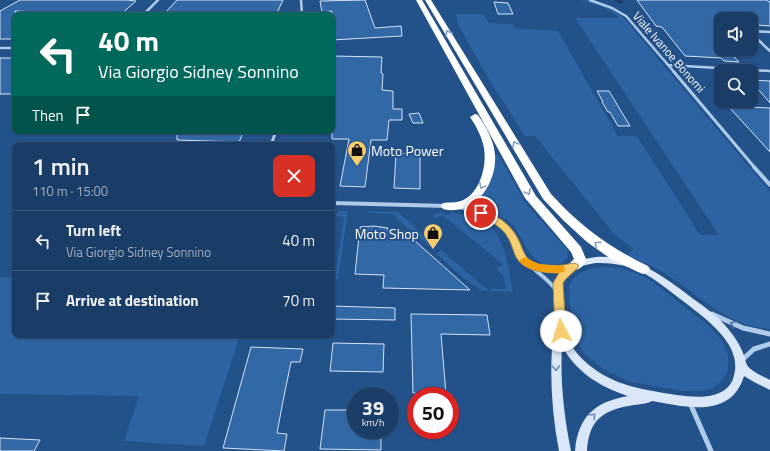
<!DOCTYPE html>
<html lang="en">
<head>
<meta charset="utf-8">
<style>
  body { margin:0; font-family:"Titillium Web",sans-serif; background:#274871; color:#f1f3f6; height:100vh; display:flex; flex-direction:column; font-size:15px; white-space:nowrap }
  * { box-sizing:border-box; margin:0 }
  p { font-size:13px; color:#9faec0 }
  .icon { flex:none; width:22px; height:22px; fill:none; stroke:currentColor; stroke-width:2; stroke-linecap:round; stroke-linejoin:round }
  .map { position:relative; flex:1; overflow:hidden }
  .sheet { position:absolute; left:12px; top:142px; width:323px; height:196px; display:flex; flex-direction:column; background:#1a3d68; border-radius:8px; box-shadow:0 1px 3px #0004,0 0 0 1px #38567c }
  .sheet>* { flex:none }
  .top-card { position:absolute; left:12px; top:12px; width:323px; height:122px; border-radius:8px; box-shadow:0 1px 3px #0004,0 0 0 1px #38567c; background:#00695c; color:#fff; overflow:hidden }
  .fabs { position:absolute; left:714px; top:12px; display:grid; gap:8px }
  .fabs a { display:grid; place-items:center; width:44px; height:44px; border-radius:8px; background:#1a3d68; box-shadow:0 1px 3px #0004,0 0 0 1px #38567c; font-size:20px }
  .speed { position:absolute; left:347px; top:387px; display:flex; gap:8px; font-size:20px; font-weight:700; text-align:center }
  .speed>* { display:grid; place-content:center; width:52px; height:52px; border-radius:50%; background:#1a3d68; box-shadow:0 1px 3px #0004,0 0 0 1px #38567c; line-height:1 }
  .speed small { font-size:10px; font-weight:400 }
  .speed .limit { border:6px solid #d22; background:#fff; color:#111 }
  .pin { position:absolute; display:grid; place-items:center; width:34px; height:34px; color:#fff; margin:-17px; border:2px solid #fff; border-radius:50%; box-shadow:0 1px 4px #0007 }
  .me { position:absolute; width:44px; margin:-22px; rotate:355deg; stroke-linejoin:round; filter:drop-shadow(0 0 3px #0008) }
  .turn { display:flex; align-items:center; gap:14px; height:84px; padding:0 20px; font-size:18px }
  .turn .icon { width:52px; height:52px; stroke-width:2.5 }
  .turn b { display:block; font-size:28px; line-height:34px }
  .then { display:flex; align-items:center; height:38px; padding:0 20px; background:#0003; gap:8px; font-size:15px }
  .round { display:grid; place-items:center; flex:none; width:42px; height:42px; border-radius:8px; background:#274871 }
  .headline { display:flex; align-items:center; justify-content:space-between; height:68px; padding:0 20px }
  h1 { font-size:24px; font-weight:600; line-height:30px }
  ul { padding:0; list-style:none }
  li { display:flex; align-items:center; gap:12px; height:60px; padding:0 20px; border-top:1px solid #38567c }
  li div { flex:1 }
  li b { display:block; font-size:15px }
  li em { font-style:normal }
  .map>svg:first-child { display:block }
</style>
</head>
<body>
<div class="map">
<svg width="770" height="451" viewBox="0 0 770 451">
  <rect width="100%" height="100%" fill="#23518a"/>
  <!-- green -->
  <path fill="#2d63a2" d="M580 0C594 0 612 8 623 17L770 192V329C726 326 698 294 663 272 652 265 639 261 626 256L634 249 615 235 535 136H525L491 83 458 25 456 14H483L489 23 513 24 515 28 558 31 618 136H637L700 235H719L575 18H619C610 7 592 4 580 0Z
    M498 154 526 204 567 249 568 257C565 262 559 265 553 265 526 265 526 236 509 222 499 214 485 213 476 205V202C489 188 494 174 495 155Z
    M340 211H348L338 279H335L344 217 335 216Z
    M369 211 398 212 435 245 432 246H429L395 217V214L369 213Z
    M439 213H444V215H450V213C505 216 504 249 513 292L491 291V289H506L503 275 496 269 503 264 442 215 435 219 434 214Z
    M441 250 489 291C478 295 447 262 437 254L438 252Z
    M604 267 622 268 649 279 709 326 722 341 728 355V371L722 381 712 388 703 391H684L630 382 603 369 585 354 574 338 571 323 569 287C573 272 590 268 604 267Z
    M0 277 15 278V335H240L204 446 124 441 139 396 0 394Z"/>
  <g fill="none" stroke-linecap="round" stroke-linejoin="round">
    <!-- canal -->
    <path fill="#183c69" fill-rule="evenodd" d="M615 0H622L624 3 619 4Z"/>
  </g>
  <!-- building -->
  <path fill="#3368a7" stroke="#d4e4f8" d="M20 0H127L136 1 120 15H66L69 13 15 11V39H0V11Z
    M177 0H283L276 15H163Z
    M365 0 375 28 401 26 402 36 332 40V11L322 12 320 1Z
    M637 0H766L770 2V26L758 25 751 19V16L737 15 734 13 731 15 716 14 721 19V49H727L739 62 724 61 721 58 685 56 662 27 656 26Z
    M494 2 508 3 513 14H498Z
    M332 56 382 57 381 73 383 74 382 90 393 91V109H402V120H389L387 140H371L365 187 340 186 349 139H332Z
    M0 58H15V94H0Z
    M751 80 770 81V103L751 81Z
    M597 91H609L630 126H618L610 112H608L602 102H603Z
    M728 106 770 108V152Z
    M419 113 423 123H413L409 114Z
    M177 131H244L239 142 177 140Z
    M396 153 420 154V189L394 188Z
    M374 226 388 228V231L405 232 470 290 383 288 384 275 355 274 360 227Z
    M332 306 395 308V320L332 319Z
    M411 314 487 315 490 335 441 334 446 394 413 393Z
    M333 343 384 344 383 372 330 371Z
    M251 347 303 349 300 362H291L283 401 277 433 287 434 284 451 223 448Z
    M325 410H356V430H381V450L320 449Z
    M0 438 40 440 34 451H0Z"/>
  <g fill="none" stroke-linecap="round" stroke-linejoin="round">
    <!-- street-far3 -->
    <path stroke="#afcbea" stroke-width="2.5" d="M301 0 302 15
      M590 0 612 8 626 16 675 73
      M143 15 158 0
      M734 16 737 19
      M751 31 770 32
      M751 33 770 51
      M0 48H15
      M668 65 770 71"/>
    <!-- street-far2 -->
    <path stroke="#afcbea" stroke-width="3" d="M674 72 755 168
      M271 145 276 131"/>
    <!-- street-far1 -->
    <path stroke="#afcbea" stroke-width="4" d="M754 167 770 185
      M332 203 447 206
      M460 207C480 212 504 219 514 239 517 245 518 253 522 258 533 270 547 277 556 290
      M529 264 547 269 568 268"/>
    <!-- street -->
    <path stroke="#afcbea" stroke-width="5" d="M712 314 743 328 770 334
      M742 360 754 349 770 344
      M690 403 711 451"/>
    <!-- secondary -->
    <path fill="#dae7f8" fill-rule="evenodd" d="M596 257C635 255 662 275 692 298 705 307 719 317 729 330 735 337 740 345 743 353 745 357 745 361 747 365 752 372 762 376 770 380V390L754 382 744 376C731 419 686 407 652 401 647 404 640 404 634 405 603 410 589 419 587 451H575C578 417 594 402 628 396 600 387 576 372 562 346 560 381 564 416 571 451H559C551 409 549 368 554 326L556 323C551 283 549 263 596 257ZM596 263C609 263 622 264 635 269 652 276 667 289 683 301 702 316 739 341 735 370 734 376 733 382 728 387 715 400 693 397 676 395 647 390 618 387 593 368 585 362 576 354 571 344 565 332 557 287 566 276 574 267 585 265 596 263Z"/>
    <!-- highway -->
    <path fill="#fff" fill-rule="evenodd" d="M416 0H422L536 196 581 247 586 259C584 267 578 272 569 269L567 266 574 259 571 252 525 198Z
      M425 0H431L551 194C579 225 610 248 648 266L650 269 648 272 643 274 638 272 611 259 587 242 564 221 543 199Z
      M475 114 478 115C486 127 494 140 495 155 497 183 475 217 443 209L441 206 443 203C449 202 456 203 461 201 480 194 487 166 484 148 482 137 476 126 470 117Z"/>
  </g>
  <!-- one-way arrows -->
  <defs><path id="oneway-chevron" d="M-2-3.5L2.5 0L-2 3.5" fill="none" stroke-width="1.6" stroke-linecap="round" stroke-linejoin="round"/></defs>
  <g stroke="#869fbf">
    <use href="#oneway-chevron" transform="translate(448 33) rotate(-121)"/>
    <use href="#oneway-chevron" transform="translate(515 144) rotate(-121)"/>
    <use href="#oneway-chevron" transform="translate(482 186) rotate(118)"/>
    <use href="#oneway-chevron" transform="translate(528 192) rotate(60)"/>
    <use href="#oneway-chevron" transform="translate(597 244) rotate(-143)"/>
  </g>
  <use stroke="#4d76a7" href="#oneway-chevron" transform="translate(733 324) rotate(-157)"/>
  <g stroke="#6c8db6">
    <use href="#oneway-chevron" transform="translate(556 368) rotate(87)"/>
    <use href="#oneway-chevron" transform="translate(593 416) rotate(-45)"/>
  </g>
  <!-- route -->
  <path fill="#f6ce71" stroke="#a08649" d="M481 210C496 214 510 224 517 237 522 245 523 256 531 261 540 266 552 266 562 265 567 265 572 262 577 264L579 266C574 273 567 276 563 283L566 331 565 334 561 336 557 334 555 331 553 283 559 273C543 273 522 271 515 255 512 247 510 239 504 232 497 224 487 220 478 215L476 213Z"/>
  <!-- slow -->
  <path fill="#f59e0b" d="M524 257 539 264 564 266 565 269 564 272C553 275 526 271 519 261Z"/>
  <!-- icons -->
  <defs>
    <g id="shop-pin" transform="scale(1)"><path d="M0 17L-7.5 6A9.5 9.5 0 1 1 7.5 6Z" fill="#f6ce71" stroke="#23518a"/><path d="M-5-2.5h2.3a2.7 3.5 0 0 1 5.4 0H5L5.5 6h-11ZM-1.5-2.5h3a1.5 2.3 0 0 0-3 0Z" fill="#111"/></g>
  </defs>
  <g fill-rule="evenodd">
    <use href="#shop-pin" x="357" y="150"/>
    <use href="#shop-pin" x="433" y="233"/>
  </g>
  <g text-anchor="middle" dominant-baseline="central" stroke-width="4" stroke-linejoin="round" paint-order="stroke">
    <!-- far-street labels -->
    <g font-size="12" fill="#fff" stroke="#23518a">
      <text transform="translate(669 52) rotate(49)">Viale Ivanoe Bonomi</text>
    </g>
    <!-- poi labels -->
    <g font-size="14" fill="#fff" stroke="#23518a" text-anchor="start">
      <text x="371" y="150">Moto Power</text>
      <text x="419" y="233" text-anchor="end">Moto Shop</text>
    </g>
  </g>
</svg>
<div class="fabs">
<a><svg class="icon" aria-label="sound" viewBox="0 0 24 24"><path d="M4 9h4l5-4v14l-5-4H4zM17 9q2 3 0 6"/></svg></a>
<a><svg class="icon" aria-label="search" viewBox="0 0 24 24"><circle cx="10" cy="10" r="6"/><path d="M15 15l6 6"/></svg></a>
</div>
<div class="speed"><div>39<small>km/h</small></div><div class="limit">50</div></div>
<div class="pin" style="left:481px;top:213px;background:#d93025"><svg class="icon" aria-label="arrive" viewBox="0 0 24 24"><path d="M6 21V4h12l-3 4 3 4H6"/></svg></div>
<svg class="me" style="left:561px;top:331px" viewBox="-20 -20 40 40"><circle r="19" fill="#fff"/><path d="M0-13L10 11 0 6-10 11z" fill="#f6ce71"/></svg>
<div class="top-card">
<div class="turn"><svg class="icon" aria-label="left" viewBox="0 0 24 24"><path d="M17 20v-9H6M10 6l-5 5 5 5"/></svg><div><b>40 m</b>Via Giorgio Sidney Sonnino</div></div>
<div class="then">Then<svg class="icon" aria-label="arrive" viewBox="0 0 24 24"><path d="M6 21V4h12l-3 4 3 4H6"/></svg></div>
</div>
<section class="sheet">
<div class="headline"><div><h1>1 min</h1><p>110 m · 15:00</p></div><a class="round" style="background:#d93025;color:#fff"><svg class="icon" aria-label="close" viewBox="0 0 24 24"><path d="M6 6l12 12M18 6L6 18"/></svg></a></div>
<ul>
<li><svg class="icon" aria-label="left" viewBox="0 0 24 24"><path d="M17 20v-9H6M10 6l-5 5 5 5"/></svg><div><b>Turn left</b><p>Via Giorgio Sidney Sonnino</p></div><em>40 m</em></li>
<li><svg class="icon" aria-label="arrive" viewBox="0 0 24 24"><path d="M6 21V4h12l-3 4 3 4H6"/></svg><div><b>Arrive at destination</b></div><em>70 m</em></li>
</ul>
</section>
</div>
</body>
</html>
